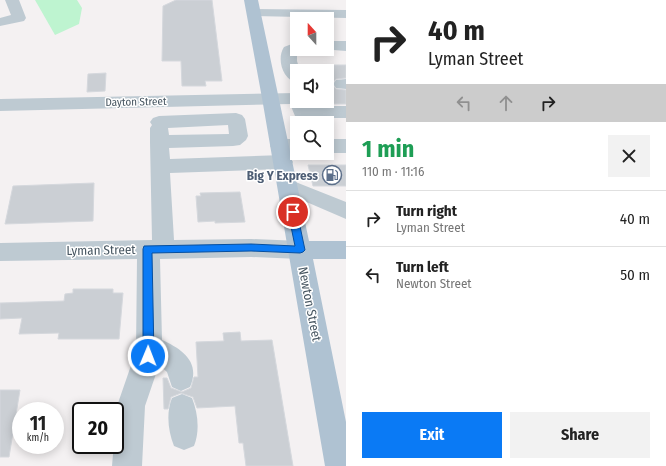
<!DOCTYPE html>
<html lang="en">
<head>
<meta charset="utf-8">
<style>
  body { margin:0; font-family:"Fira Sans Condensed",sans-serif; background:#f2f2f2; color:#222; height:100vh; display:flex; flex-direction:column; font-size:15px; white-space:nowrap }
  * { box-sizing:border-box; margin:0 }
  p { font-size:13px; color:#767676 }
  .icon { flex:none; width:22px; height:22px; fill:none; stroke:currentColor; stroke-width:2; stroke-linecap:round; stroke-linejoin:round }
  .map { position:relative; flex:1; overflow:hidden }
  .drawer { display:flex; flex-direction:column; background:#fff; width:320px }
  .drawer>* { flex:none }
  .banner { background:#fff; color:#222; overflow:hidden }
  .needle { width:26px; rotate:339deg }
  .fabs { position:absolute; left:290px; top:12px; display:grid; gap:8px }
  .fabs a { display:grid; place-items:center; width:44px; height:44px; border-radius:0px; background:#fff; box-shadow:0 2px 10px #0003; font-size:20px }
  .speed { position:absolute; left:12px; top:402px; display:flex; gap:8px; font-size:20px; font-weight:700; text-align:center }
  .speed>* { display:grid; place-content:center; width:52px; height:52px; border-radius:50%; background:#fff; box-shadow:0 2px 10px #0003; line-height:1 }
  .speed small { font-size:10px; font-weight:400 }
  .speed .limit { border:2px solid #111; border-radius:6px; background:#fff; color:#111 }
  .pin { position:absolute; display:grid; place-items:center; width:34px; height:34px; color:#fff; margin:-17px; border:2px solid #fff; border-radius:50%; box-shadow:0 1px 4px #0007 }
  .me { position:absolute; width:44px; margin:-22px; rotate:1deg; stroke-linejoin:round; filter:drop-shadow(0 0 3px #0008) }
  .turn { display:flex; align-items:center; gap:14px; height:84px; padding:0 16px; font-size:18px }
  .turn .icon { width:52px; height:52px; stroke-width:2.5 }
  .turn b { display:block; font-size:28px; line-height:34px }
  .lanes { display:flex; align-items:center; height:38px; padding:0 16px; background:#0003; justify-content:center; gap:20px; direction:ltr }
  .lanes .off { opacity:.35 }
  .round { display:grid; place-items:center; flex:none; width:42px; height:42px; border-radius:0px; background:#f2f2f2 }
  .head { display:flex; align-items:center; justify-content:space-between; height:68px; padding:0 16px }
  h1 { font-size:24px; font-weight:700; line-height:30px; color:#1e9e55 }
  .cta { display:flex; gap:8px; margin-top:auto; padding:8px 16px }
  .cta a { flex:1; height:46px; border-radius:0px; background:#0a7af5; color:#fff; font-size:16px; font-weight:700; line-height:46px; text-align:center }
  .cta a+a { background:#f2f2f2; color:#222 }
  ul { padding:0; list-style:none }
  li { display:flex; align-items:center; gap:12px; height:56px; padding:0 16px; border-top:1px solid #e0e0e0 }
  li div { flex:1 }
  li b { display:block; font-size:15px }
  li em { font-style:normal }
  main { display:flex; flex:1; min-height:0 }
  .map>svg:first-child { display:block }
</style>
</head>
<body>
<main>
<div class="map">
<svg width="346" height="466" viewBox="0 0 346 466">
  <rect width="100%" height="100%" fill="#f4f1f2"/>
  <!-- green -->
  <path fill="#bef4d0" d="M35 0H77L82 8 79 24 55 35Z"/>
  <!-- building -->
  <path fill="#cbcfd4" stroke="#d5d8dd" d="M176 0H212L222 81H205L206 86H182L181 61H162L163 6Z
    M309 65H346V78L336 79 332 84 336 89 346 90V104H318L317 101H327V71H308L307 68H310Z
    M106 73 105 91 87 92 88 74Z
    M308 165H346V186H313Z
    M94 183 93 221 5 224 13 186Z
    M240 192 245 222 215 223V221L198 222 196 196H201L200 193Z
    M73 289H113V293H123L119 339H58L59 333 19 334 22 318 0 319V303L64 301 65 294 73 293Z
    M240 332 241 341 272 340 293 466H246L243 443H239L235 406 197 408 193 397 181 393 171 397 168 409H164L163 378H167L171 388 182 392 191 388 194 377H198L196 342 224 341 223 333Z
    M0 390H20L9 457H0Z"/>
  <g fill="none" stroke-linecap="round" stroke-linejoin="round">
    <!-- minor -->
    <path fill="#becad2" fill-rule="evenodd" d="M5 0H19L26 18 24 21 0 26V18L11 15Z
      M254 9 346 10V18L249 16 247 13 249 10Z
      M327 41H346V51L321 49H327Z
      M297 42V49H303L297 53V61L300 71H297V83C283 80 276 59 284 47Z
      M346 79V89L336 88 333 84 336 80Z
      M297 93V101H307L308 106H346V118H301L295 116 290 104 0 111V99Z
      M236 113 242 115 245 119 248 136 246 140 240 145 233 146 169 148 170 159 283 155 290 157 293 162 290 167 283 169 170 173 174 240 251 239 300 241 308 244 311 250 308 256 300 259 251 257 160 259 162 340C182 349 201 362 190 387L181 391 172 387 167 372 159 365 145 406 142 466H112L117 406 136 351 137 259 0 261V243L152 240 150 142V128L152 125 150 122 153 118 159 116ZM228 125 229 134 169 135 168 128Z
      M280 139H297V153H280L273 151 270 146 273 141Z
      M327 139H346V153H327Z
      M288 179 346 202V219L281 191 278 186 281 181Z
      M182 394 192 398C198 413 200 431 194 446L184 450 174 446C168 431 166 413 172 398Z"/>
    <!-- major -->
    <path fill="#afc2d2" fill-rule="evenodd" d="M244 0H258L309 241H346V259H313L346 422V466H325L262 98Z"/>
  </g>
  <!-- route -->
  <path fill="#0a7af5" stroke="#064f9f" d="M293 208 297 212 305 250 303 252 300 253 251 251 152 253 154 356 152 359 148 361 145 359 143 356V249L144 246 251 244 295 246 288 212Z"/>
  <!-- icons -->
  <defs>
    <g id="fuel-ring" transform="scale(1)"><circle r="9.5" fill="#fff" stroke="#5c6f8a" stroke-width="1.5"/><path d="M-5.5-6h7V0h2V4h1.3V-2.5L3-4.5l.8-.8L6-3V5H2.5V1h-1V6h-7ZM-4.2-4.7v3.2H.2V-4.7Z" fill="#5c6f8a"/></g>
  </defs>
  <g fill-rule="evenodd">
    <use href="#fuel-ring" x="332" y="175"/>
  </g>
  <g text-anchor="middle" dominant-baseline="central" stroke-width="3" stroke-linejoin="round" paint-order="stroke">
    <!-- far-street labels -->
    <g font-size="11" fill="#475661" stroke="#fff">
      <text transform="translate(136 102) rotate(-1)">Dayton Street</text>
    </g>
    <!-- service labels -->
    <g font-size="13" font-weight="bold" fill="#4e5e75" stroke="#fff" text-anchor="end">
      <text x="318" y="175">Big Y Express</text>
    </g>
    <!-- street labels -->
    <g font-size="13" fill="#475661" stroke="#fff">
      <text transform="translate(101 250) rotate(-1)">Lyman Street</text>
      <text transform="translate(310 304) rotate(79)">Newton Street</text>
    </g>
  </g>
</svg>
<div class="fabs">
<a><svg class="needle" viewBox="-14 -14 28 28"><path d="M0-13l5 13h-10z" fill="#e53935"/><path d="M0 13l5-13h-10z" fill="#767676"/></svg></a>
<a><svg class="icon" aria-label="sound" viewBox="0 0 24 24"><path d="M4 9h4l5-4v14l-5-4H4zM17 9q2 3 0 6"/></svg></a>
<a><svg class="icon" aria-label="search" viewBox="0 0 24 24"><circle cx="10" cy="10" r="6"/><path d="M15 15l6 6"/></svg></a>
</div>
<div class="speed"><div>11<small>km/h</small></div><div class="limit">20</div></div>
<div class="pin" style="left:293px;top:212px;background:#d93025"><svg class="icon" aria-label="arrive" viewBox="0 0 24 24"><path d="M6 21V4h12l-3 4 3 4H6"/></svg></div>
<svg class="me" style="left:148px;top:356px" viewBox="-20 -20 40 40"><circle r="17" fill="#0a7af5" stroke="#fff" stroke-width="3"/><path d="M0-11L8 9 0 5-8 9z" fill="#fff"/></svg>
</div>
<section class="drawer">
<div class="banner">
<div class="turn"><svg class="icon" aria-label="right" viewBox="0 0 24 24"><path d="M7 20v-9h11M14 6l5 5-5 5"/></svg><div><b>40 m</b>Lyman Street</div></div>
<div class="lanes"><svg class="icon off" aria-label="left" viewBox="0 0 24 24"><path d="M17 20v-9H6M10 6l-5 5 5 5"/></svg><svg class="icon off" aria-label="ahead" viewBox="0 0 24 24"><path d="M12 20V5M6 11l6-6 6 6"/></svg><svg class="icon" aria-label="right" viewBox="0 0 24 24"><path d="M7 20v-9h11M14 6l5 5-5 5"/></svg></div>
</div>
<div class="head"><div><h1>1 min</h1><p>110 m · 11:16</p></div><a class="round"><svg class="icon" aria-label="close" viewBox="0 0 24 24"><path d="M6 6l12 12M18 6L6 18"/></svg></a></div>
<ul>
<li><svg class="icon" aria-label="right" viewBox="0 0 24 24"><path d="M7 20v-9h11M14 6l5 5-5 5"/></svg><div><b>Turn right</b><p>Lyman Street</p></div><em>40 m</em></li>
<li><svg class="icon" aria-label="left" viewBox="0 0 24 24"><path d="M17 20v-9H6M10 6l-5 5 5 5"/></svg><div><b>Turn left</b><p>Newton Street</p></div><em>50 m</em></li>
</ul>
<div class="cta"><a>Exit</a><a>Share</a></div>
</section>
</main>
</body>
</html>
